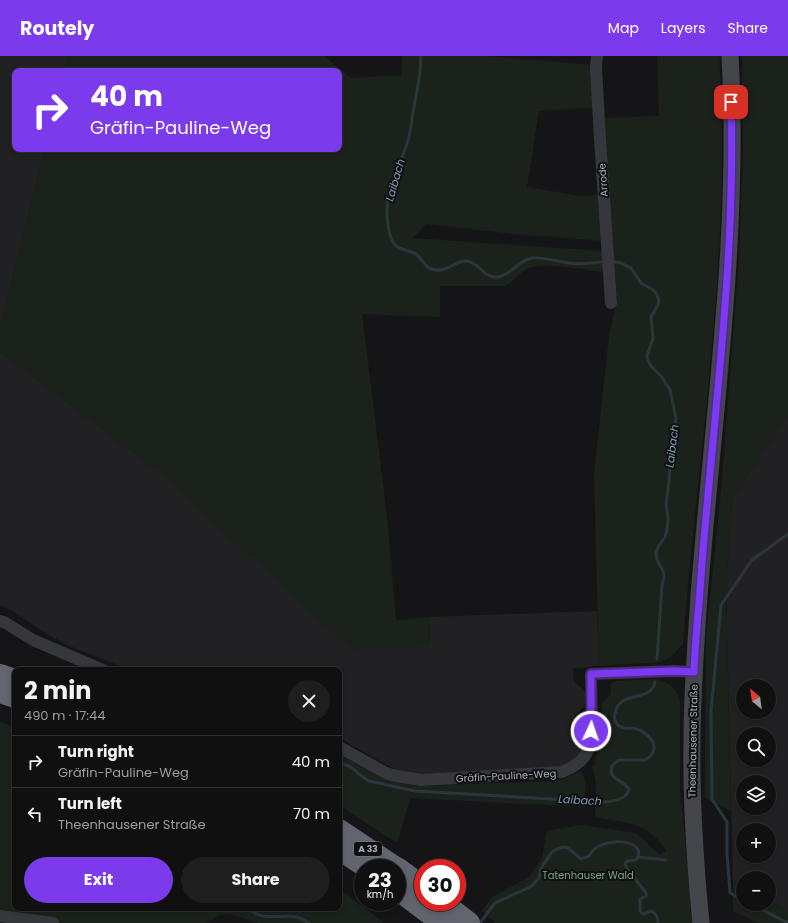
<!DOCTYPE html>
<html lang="en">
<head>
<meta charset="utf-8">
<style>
  body { margin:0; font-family:Poppins,sans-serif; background:#1e1e1f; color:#f1f3f6; height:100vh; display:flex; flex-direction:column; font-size:15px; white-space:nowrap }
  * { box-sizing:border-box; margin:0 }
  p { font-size:13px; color:#9c9d9f }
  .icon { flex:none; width:22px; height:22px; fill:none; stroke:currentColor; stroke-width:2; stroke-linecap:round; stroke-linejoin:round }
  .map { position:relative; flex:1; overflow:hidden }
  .details { position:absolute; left:12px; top:611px; width:330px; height:244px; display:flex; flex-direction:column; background:#101011; border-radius:8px; box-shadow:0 2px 6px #0003,0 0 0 1px #303031 }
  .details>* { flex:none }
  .hud { position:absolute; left:12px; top:12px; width:330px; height:84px; border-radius:8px; box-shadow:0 2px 6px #0003,0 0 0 1px #303031; background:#7c3aed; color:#fff; overflow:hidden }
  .needle { width:26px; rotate:331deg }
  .controls { position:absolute; left:736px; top:623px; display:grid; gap:8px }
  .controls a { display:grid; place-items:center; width:40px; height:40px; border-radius:50%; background:#101011; box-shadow:0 2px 6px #0003,0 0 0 1px #303031; font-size:20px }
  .speed { position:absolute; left:354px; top:803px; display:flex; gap:8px; font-size:20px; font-weight:700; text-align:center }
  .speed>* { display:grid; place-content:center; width:52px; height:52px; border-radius:50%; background:#101011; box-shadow:0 2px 6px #0003,0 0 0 1px #303031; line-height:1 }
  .speed small { font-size:10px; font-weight:400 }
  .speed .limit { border:6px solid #d22; background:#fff; color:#111 }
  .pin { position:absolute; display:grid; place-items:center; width:34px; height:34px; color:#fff; margin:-17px; border-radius:8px; box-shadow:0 2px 6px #0006 }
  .me { position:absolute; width:44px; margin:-22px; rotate:3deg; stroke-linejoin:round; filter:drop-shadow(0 0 3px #0008) }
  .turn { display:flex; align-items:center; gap:14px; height:84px; padding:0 12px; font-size:18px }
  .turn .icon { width:52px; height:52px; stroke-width:2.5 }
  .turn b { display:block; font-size:28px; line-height:34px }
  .round { display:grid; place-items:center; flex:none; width:42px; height:42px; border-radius:21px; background:#1e1e1f }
  .headline { display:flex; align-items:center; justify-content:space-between; height:68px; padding:0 12px }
  h1 { font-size:24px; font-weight:700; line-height:30px }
  .action { display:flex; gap:8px; margin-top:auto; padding:8px 12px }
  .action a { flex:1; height:46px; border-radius:24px; background:#7c3aed; color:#fff; font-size:16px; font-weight:700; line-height:46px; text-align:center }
  .action a+a { background:#1e1e1f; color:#f1f3f6 }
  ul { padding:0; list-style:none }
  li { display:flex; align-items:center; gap:12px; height:52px; padding:0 12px; border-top:1px solid #303031 }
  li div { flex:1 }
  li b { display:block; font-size:15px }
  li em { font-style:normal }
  header { display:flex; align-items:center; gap:24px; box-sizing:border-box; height:56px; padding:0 20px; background:#7c3aed; color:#fff }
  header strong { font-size:19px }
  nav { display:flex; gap:22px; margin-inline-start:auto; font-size:14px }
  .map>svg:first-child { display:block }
</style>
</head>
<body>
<header>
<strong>Routely</strong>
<nav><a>Map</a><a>Layers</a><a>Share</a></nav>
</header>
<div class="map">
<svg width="788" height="867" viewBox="0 0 788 867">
  <rect width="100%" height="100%" fill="#151517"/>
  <!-- built -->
  <path fill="#212124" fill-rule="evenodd" d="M0 0H68L64 15H15V93H45L0 271Z
    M0 296 150 409 430 589 429 561 597 555 599 610 573 612 574 626 585 635V649L574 661 575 672 586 681 582 696 565 711 428 718H409L396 714 339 682V614H130L67 589 44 576 14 556 0 549Z
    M788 360V855L769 845V822H743V832L733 827 726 531 732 443ZM743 630H769V656H743ZM743 678H769V704H743ZM743 726H769V752H743ZM743 774H769V800H743Z"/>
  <!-- green -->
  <path fill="#1b221c" d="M68 0H324L351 22 401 19 402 0H484L594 9 593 52 539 55 527 131 581 140 601 139 604 185 515 178 426 168 413 182 603 195V216C585 214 544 206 529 212 519 216 515 226 504 230H440V261L362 258 387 460 396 564 429 561 430 590 351 593 150 409 0 296V271L45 93H339V15H64Z
    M657 0H719C732 195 698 393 683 588L672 600 661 606 599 610 594 418 609 280 617 244 603 62 659 60Z
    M742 0H788V360L732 443 726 531 731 755 705 742 706 581 721 435 739 205 743 102Z
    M658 623C672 629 676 632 680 646V732L693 867H495L482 855 492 841 528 822 542 802 547 775 581 769 636 777 660 799 666 795C648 765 626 767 595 761 596 744 598 727 592 710L595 709V705L602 683V646L611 638V628L615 625Z
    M0 666 15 671V852H339V832L384 867H258L231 858 219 859 207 867H10L0 865Z
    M339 698C366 713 386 727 418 730L554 725 563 723 580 716C589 723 584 742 584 751L410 742 397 787 339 749Z
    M733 827 743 832V848H769V845L788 855V867H758L733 855Z"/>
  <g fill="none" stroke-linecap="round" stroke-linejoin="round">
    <!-- stream -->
    <path stroke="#2b353c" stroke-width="3" d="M421 0C421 17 417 34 414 51 412 61 411 71 409 81 404 101 392 120 388 141 386 153 386 185 399 192 404 194 411 195 416 198 424 204 424 213 436 214 448 216 455 204 467 205 479 206 483 221 495 221 509 222 518 204 532 202 543 201 558 205 568 207 579 209 590 207 601 206
      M614 206 621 207 631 212 641 227 652 233 656 237 659 244 658 249 651 261 653 282 647 300 648 305 651 310 661 320 670 334 676 362 675 370 671 380 669 427 666 447 668 463 667 474 665 481 658 491 656 497 657 504 663 515 664 521 662 529 657 603
      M339 706 351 711 360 719 369 725 415 735 604 746C614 745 625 744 629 734 624 723 608 725 612 710L617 705 620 704H645C649 702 653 698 654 693 655 682 642 674 633 672 629 672 625 673 621 671 618 670 616 667 615 664 614 661 615 656 617 652 624 635 651 646 655 626
      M638 801 666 804
      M743 844 730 837 727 797V766L712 743 711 656 721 549 752 504 788 478
      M751 848 788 867
      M249 852C259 866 283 858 297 861 301 862 305 865 309 867
      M480 867 495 847 532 830 539 822 541 812 552 796 557 793 563 791 568 792 581 803 589 800C599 778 651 783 636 804L627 805 625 807 626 811 646 837V840L640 843V855L643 858 652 855C656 858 658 862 658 867"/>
    <!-- minor -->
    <path stroke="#36373c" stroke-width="12" d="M597 0 596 12 600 83 611 247
      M0 565 4 566 33 584 103 614
      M339 691 386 717 396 720 421 724 562 716C572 712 581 707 586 698 594 684 591 636 591 618L674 615 694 616
      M0 860 53 867"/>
    <!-- secondary -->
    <path stroke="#44464c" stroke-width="17" d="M701 867C695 806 691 745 692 684 692 636 696 588 699 540 713 360 740 180 730 0"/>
    <!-- motorway -->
    <path stroke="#62656d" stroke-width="22" d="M0 619 15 624
      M0 636 15 641
      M339 774 396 812
      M339 793 368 812
      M397 812 423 831
      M397 833 442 867
      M442 846 469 867"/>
  </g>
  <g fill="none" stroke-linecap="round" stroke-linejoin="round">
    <!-- route casing -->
    <g stroke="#51269a" stroke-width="10">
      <path id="route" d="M591 675V618L674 615 694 616C695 584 699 552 701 520 713 362 736 205 731 46"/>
    </g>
    <!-- route -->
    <use href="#route" stroke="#7c3aed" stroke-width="7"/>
  </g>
  <g text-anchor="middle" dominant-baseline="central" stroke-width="4" stroke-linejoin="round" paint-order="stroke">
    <!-- shield labels -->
    <rect fill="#101012" stroke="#797d86" stroke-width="1" x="354" y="786" width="28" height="14" rx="3"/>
    <g font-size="9" font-weight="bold" fill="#a6acb8">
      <text x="368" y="793">A 33</text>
    </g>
    <!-- street labels -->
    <g font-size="10" fill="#a6acb8" stroke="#101012">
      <text transform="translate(603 124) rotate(-94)">Arrode</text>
      <text transform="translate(693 685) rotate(-89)">Theenhausener Straße</text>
      <text transform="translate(506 720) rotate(-3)">Gräfin-Pauline-Weg</text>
    </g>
    <!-- park labels -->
    <g font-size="10" fill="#7ca47d" stroke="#101012">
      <text x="588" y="819">Tatenhauser Wald</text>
    </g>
    <!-- water labels -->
    <g font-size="11" font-style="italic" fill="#7c9cb5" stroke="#101012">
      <text transform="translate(395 124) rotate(-74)">Laibach</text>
      <text transform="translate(672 390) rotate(-83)">Laibach</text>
      <text transform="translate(580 744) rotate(3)">Laibach</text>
    </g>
  </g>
</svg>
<div class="controls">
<a><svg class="needle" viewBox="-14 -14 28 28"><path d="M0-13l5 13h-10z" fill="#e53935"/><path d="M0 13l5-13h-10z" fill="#9c9d9f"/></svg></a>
<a><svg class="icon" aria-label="search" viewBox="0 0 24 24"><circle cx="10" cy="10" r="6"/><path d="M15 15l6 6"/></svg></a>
<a><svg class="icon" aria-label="layers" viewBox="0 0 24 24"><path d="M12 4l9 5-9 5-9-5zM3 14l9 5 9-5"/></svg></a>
<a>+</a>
<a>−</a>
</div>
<div class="speed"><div>23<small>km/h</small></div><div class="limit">30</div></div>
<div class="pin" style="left:731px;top:46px;background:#d93025"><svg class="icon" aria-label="arrive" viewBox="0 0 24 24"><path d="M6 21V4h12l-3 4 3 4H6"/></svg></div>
<svg class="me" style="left:591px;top:675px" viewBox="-20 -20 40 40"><circle r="17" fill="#7c3aed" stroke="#fff" stroke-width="3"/><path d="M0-11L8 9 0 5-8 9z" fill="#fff"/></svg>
<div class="hud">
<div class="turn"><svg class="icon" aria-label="right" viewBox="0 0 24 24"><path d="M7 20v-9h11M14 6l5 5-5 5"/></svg><div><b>40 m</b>Gräfin-Pauline-Weg</div></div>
</div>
<section class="details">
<div class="headline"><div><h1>2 min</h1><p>490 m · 17:44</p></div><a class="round"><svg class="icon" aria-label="close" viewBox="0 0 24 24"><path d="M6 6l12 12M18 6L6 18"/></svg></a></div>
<ul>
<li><svg class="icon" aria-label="right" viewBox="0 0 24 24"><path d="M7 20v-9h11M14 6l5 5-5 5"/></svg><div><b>Turn right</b><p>Gräfin-Pauline-Weg</p></div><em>40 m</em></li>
<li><svg class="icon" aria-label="left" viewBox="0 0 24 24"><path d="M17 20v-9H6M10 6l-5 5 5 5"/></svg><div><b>Turn left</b><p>Theenhausener Straße</p></div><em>70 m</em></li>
</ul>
<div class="action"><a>Exit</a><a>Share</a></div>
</section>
</div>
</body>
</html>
